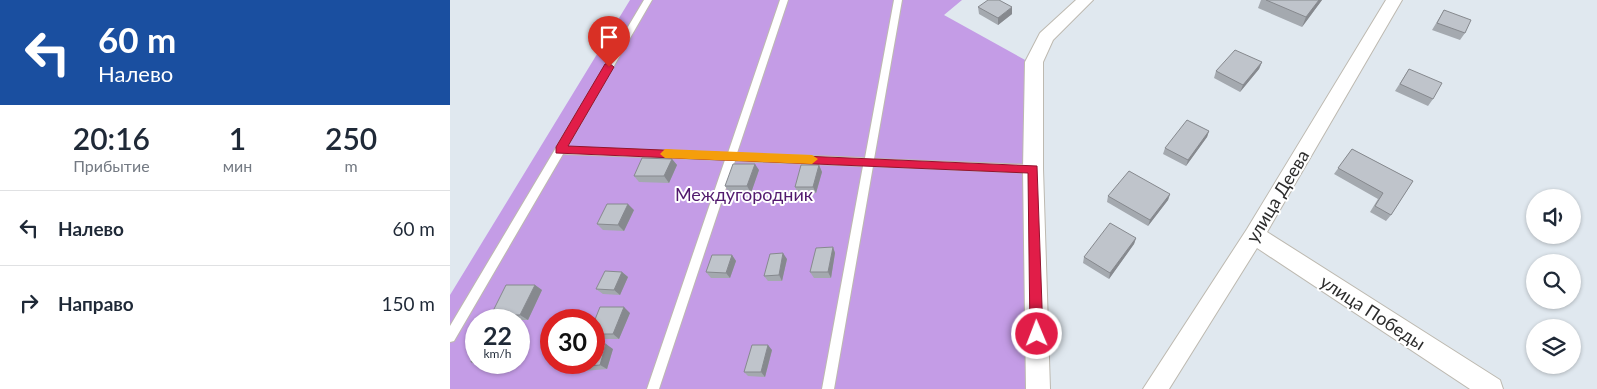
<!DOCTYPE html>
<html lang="ru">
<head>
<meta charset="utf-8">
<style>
  body { margin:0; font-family:Lato,sans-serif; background:#f2f2f3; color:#1f2937; height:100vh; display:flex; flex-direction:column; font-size:19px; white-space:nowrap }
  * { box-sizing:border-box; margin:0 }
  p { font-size:16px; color:#747a83 }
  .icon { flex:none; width:28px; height:28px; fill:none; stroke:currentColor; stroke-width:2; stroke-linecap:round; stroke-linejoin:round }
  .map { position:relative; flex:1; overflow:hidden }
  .panel { display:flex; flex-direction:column; background:#fff; width:450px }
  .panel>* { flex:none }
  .guide { background:#1a4fa0; color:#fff; overflow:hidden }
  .controls { position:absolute; left:1076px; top:189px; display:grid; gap:10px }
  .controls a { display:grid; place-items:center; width:55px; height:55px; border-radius:50%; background:#fff; box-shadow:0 1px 4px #0004; font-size:25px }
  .speed { position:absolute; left:15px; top:309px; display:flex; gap:10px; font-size:25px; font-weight:700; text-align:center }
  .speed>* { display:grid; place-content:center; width:65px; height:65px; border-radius:50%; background:#fff; box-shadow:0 1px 4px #0004; line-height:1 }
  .speed small { font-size:12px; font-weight:400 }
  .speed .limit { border:8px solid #d22; background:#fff; color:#111 }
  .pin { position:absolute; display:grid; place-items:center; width:42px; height:42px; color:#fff; margin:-51px -21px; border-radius:50% 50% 50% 0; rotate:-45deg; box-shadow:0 0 5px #0007 }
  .pin .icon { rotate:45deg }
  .me { position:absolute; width:55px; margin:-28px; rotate:359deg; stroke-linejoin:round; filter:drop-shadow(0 0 4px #0008) }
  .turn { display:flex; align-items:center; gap:18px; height:105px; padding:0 15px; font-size:22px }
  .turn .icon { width:65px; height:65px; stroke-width:2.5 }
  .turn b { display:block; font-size:35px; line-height:42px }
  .eta { display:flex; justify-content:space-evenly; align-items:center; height:85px; text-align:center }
  .eta b { font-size:30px; font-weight:600; line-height:35px }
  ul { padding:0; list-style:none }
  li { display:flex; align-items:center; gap:15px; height:75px; padding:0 15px; border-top:1px solid #e0e1e3 }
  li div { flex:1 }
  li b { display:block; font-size:19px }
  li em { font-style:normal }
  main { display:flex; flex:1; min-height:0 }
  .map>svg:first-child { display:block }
</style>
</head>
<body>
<main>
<section class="panel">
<div class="guide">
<div class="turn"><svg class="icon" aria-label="left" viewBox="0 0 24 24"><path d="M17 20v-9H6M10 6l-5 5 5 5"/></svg><div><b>60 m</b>Налево</div></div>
</div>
<div class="eta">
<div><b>20:16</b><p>Прибытие</p></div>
<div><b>1</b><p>мин</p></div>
<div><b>250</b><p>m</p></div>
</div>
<ul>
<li><svg class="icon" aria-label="left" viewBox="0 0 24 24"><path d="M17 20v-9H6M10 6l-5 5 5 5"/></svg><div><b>Налево</b></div><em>60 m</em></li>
<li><svg class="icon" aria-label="right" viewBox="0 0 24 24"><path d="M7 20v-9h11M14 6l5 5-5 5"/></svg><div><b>Направо</b></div><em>150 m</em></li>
</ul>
</section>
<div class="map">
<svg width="1147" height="389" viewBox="0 0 1147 389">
  <rect width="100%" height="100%" fill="#e0e8ef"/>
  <!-- green -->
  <path fill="#c49ce6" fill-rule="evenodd" d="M180 0H512L494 15 577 61 588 389H0V295ZM26 320H69V362H26ZM101 320H144V362H101Z"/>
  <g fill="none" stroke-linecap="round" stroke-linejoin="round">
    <!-- service casing -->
    <g stroke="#bdb9b0" stroke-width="2">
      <path id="service" d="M194 0H202L117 147 278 153 330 0H338L287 153 415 158 444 0H452L424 159 583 165 586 166 588 169 586 172 583 173 423 166 384 389H372L413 166 285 161 209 389H197L275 160 113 154 4 341 0 342V326Z"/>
    </g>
    <!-- minor casing -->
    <g stroke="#bdb9b0" stroke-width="2">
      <path id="minor" d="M626 0H643L603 40 593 62V169L600 389H576L573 169 575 62 590 33Z
        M936 0H952L817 232 1050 380 1053 389H1020L807 248 719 389H693L797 229Z"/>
    </g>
    <!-- service -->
    <use href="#service" fill="#fff" fill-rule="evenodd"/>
    <!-- minor -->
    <use href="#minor" fill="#fff" fill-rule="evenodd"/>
  </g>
  <!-- wall -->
  <path fill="#a4a9af" d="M811 0H872L852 27 808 8Z
    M528 7 562 14 548 25 529 14Z
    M994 10 1015 33 1010 40 982 30Z
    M812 62 809 69 790 92 764 78 766 71Z
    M959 69 983 99 978 106 945 91Z
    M759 131 757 137 736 166 713 154 715 148Z
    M902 149 963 181 941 215 936 221 920 212 928 199 884 174Z
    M222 159 227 165 219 183 189 182 184 176Z
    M369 165 372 172 366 193H348L345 187Z
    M309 170 301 193 279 192 275 186Z
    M720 194 718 200 698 226 657 202 658 196Z
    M184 210 174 231 153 230 147 224Z
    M686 238 684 244 659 279 633 263 634 257Z
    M383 247 385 253 381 278H364L360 272Z
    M282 255 286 261 280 278H261L256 272Z
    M337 259 332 281H318L314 276Z
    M172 272 178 277 170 295 153 294 146 289Z
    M85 285 92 290 78 320H48L41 315Z
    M180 313 169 339H146L144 338V322Z
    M163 349 157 369 134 371 127 367Z
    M26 350V362H59L58 364 30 366 21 362Z
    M322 350 315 377 298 376 294 372Z"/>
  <!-- shaded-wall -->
  <path fill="#86898e" d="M869 0H872L852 27 856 17Z
    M562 7V14L548 25V18Z
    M812 62 809 69 790 92 793 85Z
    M759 131 757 137 736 166 738 160Z
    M222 159 227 165 219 183 214 176Z
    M305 164 309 170 301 193 297 186Z
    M369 165 372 172 366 193 363 187Z
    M720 194 718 200 698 226 700 220Z
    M178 204 184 210 174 231 168 225Z
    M686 238 684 244 659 279 660 273Z
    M383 247 385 253 381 278 378 272Z
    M333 253 337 259 332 281 329 275Z
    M282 255 286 261 280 278 276 273Z
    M172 272 178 277 170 295 164 290Z
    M85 285 92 290 78 320 70 315Z
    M174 307 180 313 169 339 163 334Z
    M156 344 163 349 157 369 150 365Z
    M318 345 322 350 315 377 311 372Z"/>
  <!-- building -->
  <path fill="#bfc4cb" stroke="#86898e" d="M538 0H549L562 7 548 18 528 7Z
    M816 0H869L856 17Z
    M994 10 1021 20 1015 33 987 23Z
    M785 50 812 62 793 85 766 71Z
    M959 69 992 83 983 99 950 84Z
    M737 120 759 131 738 160 715 148Z
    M902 149 963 181 941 215 925 206 933 193 888 168Z
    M192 158 222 159 214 176H184Z
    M283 164H305L297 186H275Z
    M351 165H369L363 187H345Z
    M679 171 720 194 700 220 658 196Z
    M157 204H178L168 225 147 224Z
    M660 223 686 238 660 273 634 257Z
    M383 247 378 272H360L366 248Z
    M333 253 329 275 314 276 320 254Z
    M262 255H282L276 273 256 272Z
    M155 271 172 272 164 290 146 289Z
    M56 285H85L70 315H41Z
    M150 307H174L163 334H144V322Z
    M156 344 150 365 127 367 128 362H144V345Z
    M302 345H318L311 372H294Z
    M26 350V361L21 362Z"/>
  <!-- route -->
  <path fill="#e11d48" stroke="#92132f" d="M159 63 164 67 118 146 587 166 593 334 591 338 587 340 582 338 580 334 578 173 106 153V147L155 64Z"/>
  <!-- slow -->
  <path fill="#f59e0b" d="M215 149 362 155 368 159 362 164 215 158 210 154Z"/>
  <g text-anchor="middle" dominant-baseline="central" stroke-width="4" stroke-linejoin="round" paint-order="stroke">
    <!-- park labels -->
    <g font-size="18" fill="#521a6e" stroke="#fff">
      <text x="294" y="194">Междугородник</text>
    </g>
    <!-- street labels -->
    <g font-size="18" fill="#2d2d2d" stroke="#fff">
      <text transform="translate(827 196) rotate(-59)">улица Деева</text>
      <text transform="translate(923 312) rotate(33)">улица Победы</text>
    </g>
  </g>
</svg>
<div class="controls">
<a><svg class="icon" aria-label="sound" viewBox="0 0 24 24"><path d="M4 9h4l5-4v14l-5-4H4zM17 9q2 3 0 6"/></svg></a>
<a><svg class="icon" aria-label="search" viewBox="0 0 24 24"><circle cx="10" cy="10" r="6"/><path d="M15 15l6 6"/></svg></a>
<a><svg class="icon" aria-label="layers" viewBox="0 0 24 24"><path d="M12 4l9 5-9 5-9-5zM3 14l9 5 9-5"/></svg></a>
</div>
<div class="speed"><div>22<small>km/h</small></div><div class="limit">30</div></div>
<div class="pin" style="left:159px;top:67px;background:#d93025"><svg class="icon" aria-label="arrive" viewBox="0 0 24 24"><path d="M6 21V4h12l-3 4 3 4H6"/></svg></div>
<svg class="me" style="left:587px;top:334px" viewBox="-20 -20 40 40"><circle r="17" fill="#e11d48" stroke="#fff" stroke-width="3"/><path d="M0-11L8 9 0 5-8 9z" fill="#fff"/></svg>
</div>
</main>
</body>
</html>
